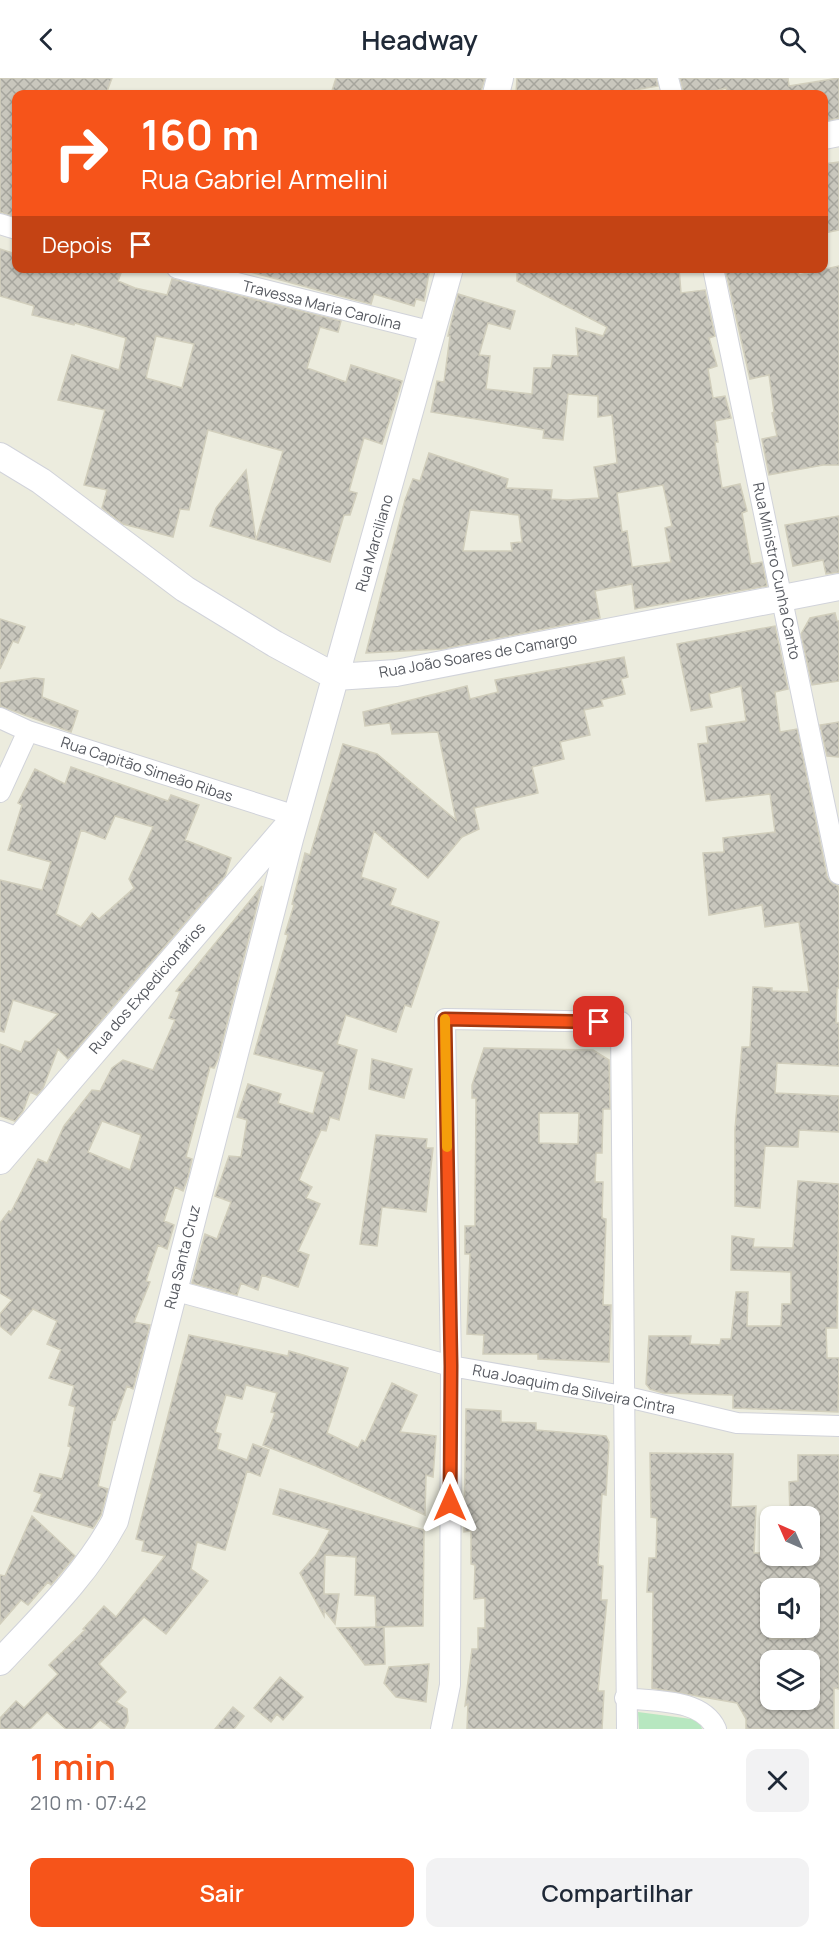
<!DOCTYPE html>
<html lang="pt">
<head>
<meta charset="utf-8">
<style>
  body { margin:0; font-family:Manrope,sans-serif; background:#f2f2f3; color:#1f2937; height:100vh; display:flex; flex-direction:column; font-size:22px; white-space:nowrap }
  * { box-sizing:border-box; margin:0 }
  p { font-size:20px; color:#747a83 }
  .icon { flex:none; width:33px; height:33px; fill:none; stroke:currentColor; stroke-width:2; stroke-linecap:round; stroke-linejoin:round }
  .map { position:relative; height:1651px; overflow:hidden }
  .sheet { display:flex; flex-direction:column; background:#fff; flex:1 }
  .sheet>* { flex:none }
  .guide { position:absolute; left:12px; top:12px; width:816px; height:183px; border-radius:12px; box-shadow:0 2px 4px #0004; background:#f6541a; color:#fff; overflow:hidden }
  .needle { width:39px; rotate:315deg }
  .fabs { position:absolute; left:760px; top:1428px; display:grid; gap:12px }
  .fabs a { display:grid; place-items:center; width:60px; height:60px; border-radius:12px; background:#fff; box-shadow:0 2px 4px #0004; font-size:30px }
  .pin { position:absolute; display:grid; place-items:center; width:51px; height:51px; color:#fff; margin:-26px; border-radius:12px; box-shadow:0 3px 9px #0006 }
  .me { position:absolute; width:66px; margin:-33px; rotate:0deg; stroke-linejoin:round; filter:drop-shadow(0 0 4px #0008) }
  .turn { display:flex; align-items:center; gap:21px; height:126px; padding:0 30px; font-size:27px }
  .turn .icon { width:78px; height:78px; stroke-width:2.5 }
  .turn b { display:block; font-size:42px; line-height:51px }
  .then { display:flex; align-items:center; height:57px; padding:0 30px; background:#0003; gap:12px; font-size:22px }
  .round { display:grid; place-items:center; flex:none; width:63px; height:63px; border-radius:12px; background:#f2f2f3 }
  .overview { display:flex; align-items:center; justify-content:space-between; height:102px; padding:0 30px }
  h1 { font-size:36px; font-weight:600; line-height:45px; color:#f6541a }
  .button { display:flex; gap:12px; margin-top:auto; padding:12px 30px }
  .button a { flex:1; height:69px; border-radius:12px; background:#f6541a; color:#fff; font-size:24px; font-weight:600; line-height:69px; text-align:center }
  .button a+a { background:#f2f2f3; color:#1f2937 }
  header { display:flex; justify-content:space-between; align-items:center; height:78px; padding:0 30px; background:#fff; font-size:27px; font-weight:600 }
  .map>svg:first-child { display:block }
</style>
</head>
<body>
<header><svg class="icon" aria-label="back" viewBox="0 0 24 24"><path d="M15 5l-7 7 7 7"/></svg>Headway<svg class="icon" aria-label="search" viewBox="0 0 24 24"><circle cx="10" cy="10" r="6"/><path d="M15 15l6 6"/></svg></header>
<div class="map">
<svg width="839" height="1651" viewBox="0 0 839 1651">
  <defs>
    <pattern id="building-cross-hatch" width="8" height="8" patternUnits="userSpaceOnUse" patternTransform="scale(1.5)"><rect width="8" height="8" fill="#c9c7bd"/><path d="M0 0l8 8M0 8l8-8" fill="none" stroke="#a6a59d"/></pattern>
  </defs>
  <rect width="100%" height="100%" fill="#ececde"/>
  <!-- green -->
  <path fill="#b7e7c0" d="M638 1634 699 1642 702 1651H639Z"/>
  <!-- building -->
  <path fill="url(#building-cross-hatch)" stroke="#d1cebc" stroke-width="1.5" fill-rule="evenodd" d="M0 0H112L106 16H16V139L0 134Z
    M336 0H485L480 16H331Z
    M517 0H656L658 8 612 16H516Z
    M680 0H788L789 8 839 0V40L824 43V16H728L726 10 703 16H684Z
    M839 84V152L824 155V86Z
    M0 171 16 176V190H106L121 195 118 203 135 210 167 217 172 201 341 243 338 254 320 249 307 290 346 304 351 287 402 303 382 366 364 360 349 413 357 415 350 437H344L330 484 210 448 216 430 246 392 256 462 283 373 208 352 189 432 180 431 173 459 123 446 102 430 107 412 84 407 105 332 58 322 72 277 119 292 126 260 75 245 74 247 32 237 34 228 0 218ZM156 258 194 266 182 310 146 300Z
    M839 188V387H823L769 397 762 361 777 358 772 335 774 334 769 297 750 301 725 190H797L799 197Z
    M235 190H430L424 223 416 221 414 228 374 216 371 226Z
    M517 190H679L681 215 705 212 715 258 709 260 717 288 708 291 713 320 725 318 731 340 715 343 718 364H715L722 410 740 406 747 433 742 435 751 486 762 484 767 508 635 531 632 506 595 513 600 540 442 571 366 575 405 422 413 401 420 403 429 375 508 401 506 410 552 412 551 421 567 422 599 420 594 389 617 385 612 337 598 339V318L568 316 563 362 543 360 544 352 431 334 437 303 444 304 450 258H448L458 216 515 233 510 251 488 245 479 277 490 278 486 311 532 316 534 290H551L553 277 578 278 576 250 603 258 607 249 517 203ZM663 407 672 448 665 450 671 484 632 489 627 453 622 454 617 415ZM470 432 519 437 522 464 511 465 512 473H463Z
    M839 438V494L826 496 823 482 793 488 785 447Z
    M835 535 837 543H839V603L812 607 801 556 810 540Z
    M0 541 25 549 18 565 13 563 0 591Z
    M775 548 788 611 775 614 780 654 797 651 827 798 830 804 838 808 839 815V910H837L836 945H839V988L777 985 775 1015 839 1018V1054L799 1052 798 1069 765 1068 760 1130 735 1128V1051L742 969H750L753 909 772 910V913L809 914 799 844 765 849 762 827 709 837 703 775 724 774 723 760 775 754 770 716 706 723 698 666 708 665 706 649 746 643 741 608 709 616 712 629 691 633 677 566Z
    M624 579 628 599 621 601 625 616 601 622 603 628 584 632 590 657 560 664 564 681 532 689 538 715 474 730 479 751 462 759 428 800 374 753 361 799 396 811 390 827 439 844 411 929 405 927 396 954 346 937 337 966 357 972 339 1042 330 1039 326 1053 321 1052 299 1102 312 1109 306 1120 320 1126 298 1173 309 1177 298 1209 262 1197 258 1212 241 1205 237 1217 192 1205 205 1156 217 1161 231 1124 215 1118 229 1078 241 1079 247 1042 237 1039 248 1006 281 1016 278 1025 313 1036 324 994 254 976 288 857 285 856 294 827 292 826 305 775 310 777 343 666 377 676 456 742 438 654 392 656 390 645 365 648 363 634 467 608 470 621 498 614 495 602Z
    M34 600 44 601 42 619 78 633 71 654 0 628V605Z
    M839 644V679L827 678 820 647Z
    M71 689 168 723 171 717 199 727 185 762 231 780 225 798 68 981 58 971 43 1010 37 1017 30 1014 23 1033 15 1043 0 1038V966L21 974 25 963 30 964 58 936 13 922 4 954 0 953V802L42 812 51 784 8 772 22 727 18 725 35 691 65 706ZM115 738 153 749 129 801 134 810 99 841 92 835 81 849 56 836 81 752 105 761Z
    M262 808 218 981 214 990 210 989 186 1079 192 1081 188 1099 183 1113 175 1109 164 1143 174 1147 167 1171 158 1167 146 1203 150 1204 134 1244 150 1247 133 1311 127 1308 115 1342 113 1341 98 1408 108 1411 101 1437 93 1450 34 1433 42 1416 34 1413 40 1396 62 1401 71 1369 68 1368 75 1329 69 1327 74 1308 49 1300 61 1272 47 1266 57 1243 33 1231 11 1257 0 1248V1236L12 1222 0 1215V1145L9 1133 11 1134 38 1081 47 1085 64 1048 92 1012 100 1013 112 990 123 982 153 992 175 942 169 940 180 914 176 913ZM102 1043 141 1057 130 1092 88 1074Z
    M484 970 593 972 609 982 610 1031H603L602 1075H596L595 1104H603L602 1140 606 1141 603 1227H611L609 1284 538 1281V1276H483L484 1257 467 1256 470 1176H465V1148H475L476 1020H472V1007ZM539 1035H579L578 1066 539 1065Z
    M372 981 412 991 404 1020 369 1011Z
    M376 1057 427 1061 426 1070H433L426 1134 382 1129 377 1168 360 1166Z
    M798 1103 839 1106 837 1250H826L827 1280H839L838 1334 733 1330V1317L663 1315 650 1311 646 1306 649 1258H691L690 1266 720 1267 721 1261H731L736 1214H748L747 1248H781L782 1226H791V1194L731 1192 732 1158 754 1161 753 1169 793 1170Z
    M189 1257 288 1278 289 1273 348 1290 327 1355 358 1370 362 1362 365 1364 392 1305 417 1317 400 1354 436 1358 433 1399 426 1397 425 1437 316 1388 263 1367 275 1335 271 1334 277 1315 246 1307 242 1321 226 1317 215 1354 221 1356 217 1371 247 1382 253 1366 269 1372 260 1398 247 1393 225 1472 197 1464 191 1491 208 1503 198 1516 166 1556 144 1539 99 1586 126 1614 116 1624 127 1631 128 1643 124 1651H112L100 1642 91 1651H66L47 1634 30 1651H0V1640L16 1623 24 1630 58 1596 49 1587 85 1552 83 1551 104 1528 116 1539 165 1478 142 1473 144 1463 136 1461Z
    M466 1331 501 1333V1344L536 1345V1352L606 1358 609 1364 606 1417 602 1416 598 1487 603 1488 601 1522H607L598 1613H604L602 1651H467L468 1626 465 1628 472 1571H478V1550H485V1520L474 1521 475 1487 471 1486V1453L464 1454Z
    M650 1375 733 1376 731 1429 756 1428 754 1475H771V1478H810V1438H790L789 1404 798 1403V1377H839V1611L834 1610V1651H746V1641L737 1625 652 1610 653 1514H647L649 1480H656L657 1440 651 1439ZM771 1510H810V1550H804V1560L770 1561ZM771 1582H810V1622H771Z
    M280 1411 424 1452 423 1548 376 1549 375 1518 355 1517 356 1479 325 1477 324 1516H339L335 1546 324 1532V1538L300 1495 316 1477 330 1452 273 1436Z
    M32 1438 75 1478 51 1507 48 1504 28 1527 21 1522 0 1546V1497L5 1498Z
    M384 1549 385 1586 365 1587 337 1550Z
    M429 1586 426 1624 396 1619 384 1605 389 1589Z
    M280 1599 303 1619 283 1642 277 1636 271 1644 254 1630Z
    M233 1629 244 1638 234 1651H215Z"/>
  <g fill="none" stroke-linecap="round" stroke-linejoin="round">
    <!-- minor casing -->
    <g stroke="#d1d3da" stroke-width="22">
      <path id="minor" d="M668 0 672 16
        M0 146 16 151
        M177 190 433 254
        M713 190 839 796
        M0 640 28 653 296 738
        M0 714 28 653
        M0 1053 18 1060
        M173 1212 451 1288 623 1318 737 1345 839 1348
        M625 1620C655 1624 702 1620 716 1651
        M441 1651 450 1607 451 1288 445 941 621 944 627 1651"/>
    </g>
    <!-- tertiary casing -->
    <g stroke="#d1d3da" stroke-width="28">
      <path id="tertiary" d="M496 16 500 0
        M824 58 839 55
        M0 378 41 403 185 511 275 566 336 599 396 595 839 509
        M0 1083 291 744
        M0 1584C41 1540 86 1497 115 1443L290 761 450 190"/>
    </g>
    <!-- minor -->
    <use href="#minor" stroke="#fff" stroke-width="20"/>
    <!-- tertiary -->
    <use href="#tertiary" stroke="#fff" stroke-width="26"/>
  </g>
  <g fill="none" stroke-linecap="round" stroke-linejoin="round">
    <!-- route casing -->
    <g stroke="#a03711" stroke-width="15">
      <path id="route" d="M450 1425 451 1288 445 941 599 944"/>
    </g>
    <!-- route -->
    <use href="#route" stroke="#f6541a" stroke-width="10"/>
    <!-- slow -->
    <path stroke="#f59e0b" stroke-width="10" d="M445 941 447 1069"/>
  </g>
  <g text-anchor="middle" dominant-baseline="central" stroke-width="4.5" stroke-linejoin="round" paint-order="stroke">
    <!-- street labels -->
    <g font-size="15" fill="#575a61" stroke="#fff">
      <text transform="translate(322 227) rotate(14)">Travessa Maria Carolina</text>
      <text transform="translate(374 465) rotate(-74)">Rua Marciliano</text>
      <text transform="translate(777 493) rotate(78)">Rua Ministro Cunha Canto</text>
      <text transform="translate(478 577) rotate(-10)">Rua João Soares de Camargo</text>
      <text transform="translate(147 691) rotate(18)">Rua Capitão Simeão Ribas</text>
      <text transform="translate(147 910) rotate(-49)">Rua dos Expedicionários</text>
      <text transform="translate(182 1179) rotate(-76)">Rua Santa Cruz</text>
      <text transform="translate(574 1311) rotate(11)">Rua Joaquim da Silveira Cintra</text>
    </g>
  </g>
</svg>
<div class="fabs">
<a><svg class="needle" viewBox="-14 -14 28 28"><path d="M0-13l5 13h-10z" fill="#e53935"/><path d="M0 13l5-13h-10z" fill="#747a83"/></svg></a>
<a><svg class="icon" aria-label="sound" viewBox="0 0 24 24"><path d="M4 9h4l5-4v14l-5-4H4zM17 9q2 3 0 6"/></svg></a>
<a><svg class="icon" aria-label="layers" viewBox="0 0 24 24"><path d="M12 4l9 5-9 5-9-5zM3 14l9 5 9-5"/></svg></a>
</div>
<div class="pin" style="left:599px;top:944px;background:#d93025"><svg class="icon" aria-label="arrive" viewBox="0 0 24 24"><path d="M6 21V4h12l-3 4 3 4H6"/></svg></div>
<svg class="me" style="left:450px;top:1425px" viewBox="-20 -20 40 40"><path d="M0-17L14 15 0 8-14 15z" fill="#f6541a" stroke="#fff" stroke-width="4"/></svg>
<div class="guide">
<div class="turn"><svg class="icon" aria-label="right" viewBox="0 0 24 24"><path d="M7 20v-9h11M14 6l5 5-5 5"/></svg><div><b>160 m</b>Rua Gabriel Armelini</div></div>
<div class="then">Depois<svg class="icon" aria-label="arrive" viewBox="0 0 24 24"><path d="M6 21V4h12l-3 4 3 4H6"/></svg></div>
</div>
</div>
<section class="sheet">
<div class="overview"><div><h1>1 min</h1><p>210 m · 07:42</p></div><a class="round"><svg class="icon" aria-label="close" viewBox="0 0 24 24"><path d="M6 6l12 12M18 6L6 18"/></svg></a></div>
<div class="button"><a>Sair</a><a>Compartilhar</a></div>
</section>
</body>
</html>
